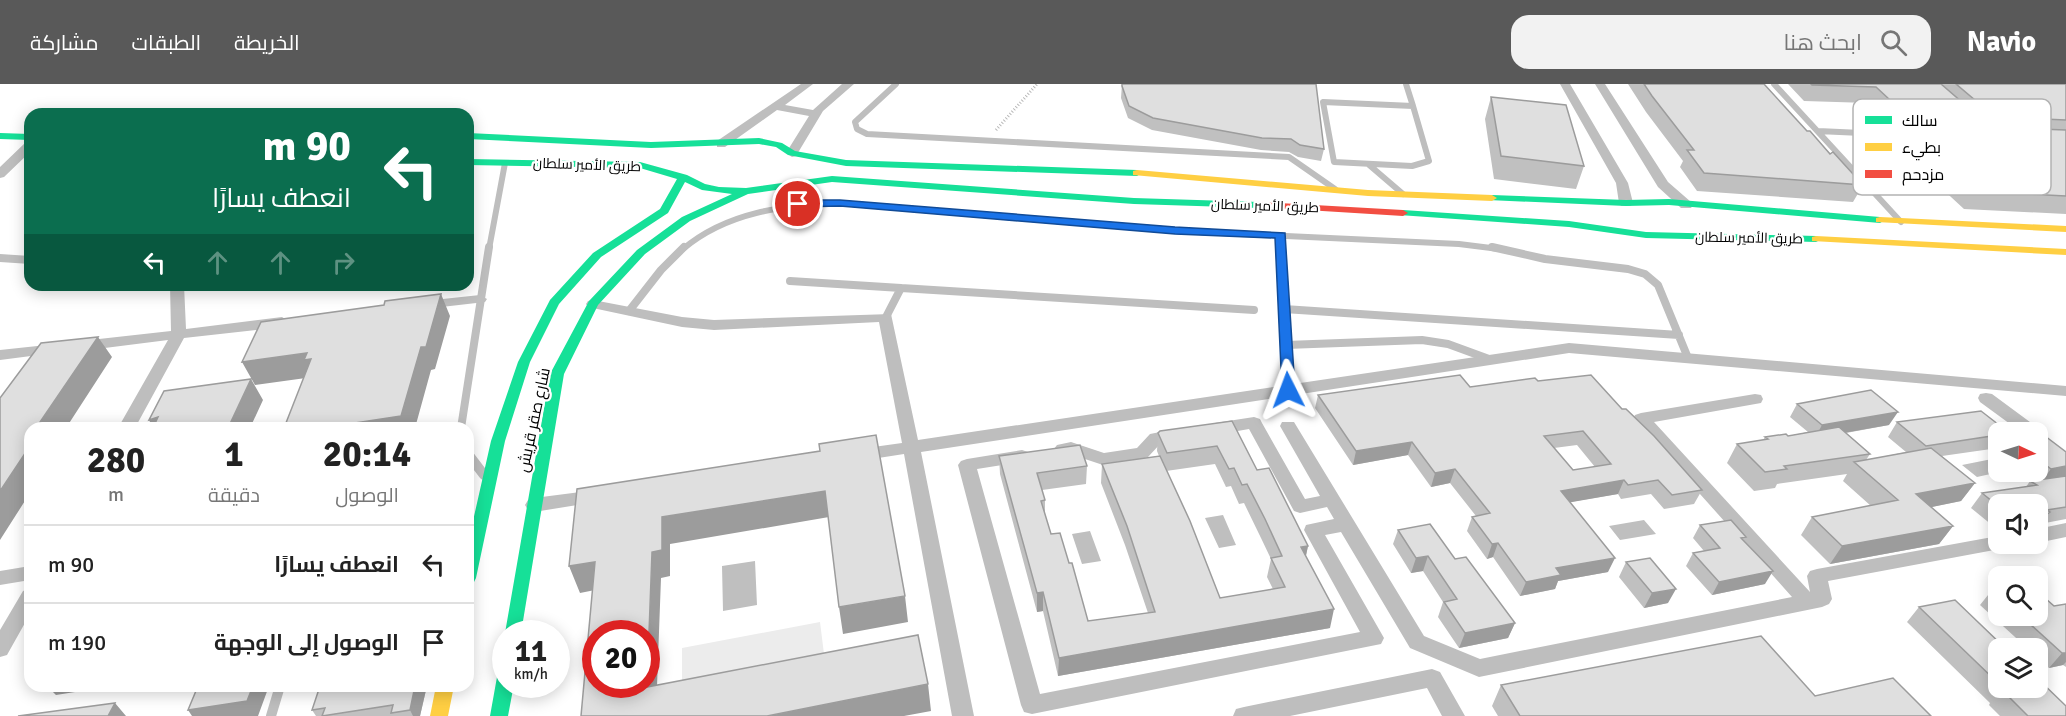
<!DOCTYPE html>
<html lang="ar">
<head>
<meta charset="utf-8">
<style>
  body { margin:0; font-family:Signika,Cairo,sans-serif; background:#f2f2f2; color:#222; direction:rtl; height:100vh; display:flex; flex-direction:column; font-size:22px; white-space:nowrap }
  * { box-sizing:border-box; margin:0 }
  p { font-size:20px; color:#767676 }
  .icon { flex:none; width:33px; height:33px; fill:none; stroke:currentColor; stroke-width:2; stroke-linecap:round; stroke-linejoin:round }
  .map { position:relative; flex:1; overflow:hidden; direction:ltr }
  .side { position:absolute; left:24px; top:338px; width:450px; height:270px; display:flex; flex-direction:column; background:#fff; border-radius:18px; box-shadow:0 3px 15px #0003; direction:rtl }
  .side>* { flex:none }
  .guide { position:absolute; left:24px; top:24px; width:450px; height:183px; border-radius:18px; box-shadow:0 3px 15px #0003; direction:rtl; background:#0b6e4f; color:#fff; overflow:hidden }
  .needle { width:39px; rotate:94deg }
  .controls { position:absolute; left:1988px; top:338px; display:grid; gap:12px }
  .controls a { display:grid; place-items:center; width:60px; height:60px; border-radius:12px; background:#fff; box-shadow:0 3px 15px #0003; font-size:30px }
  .speed { position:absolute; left:492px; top:536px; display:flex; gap:12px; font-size:30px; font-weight:700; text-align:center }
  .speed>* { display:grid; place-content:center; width:78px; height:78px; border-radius:50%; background:#fff; box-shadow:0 3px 15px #0003; line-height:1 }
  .speed small { font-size:15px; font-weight:400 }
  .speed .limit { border:9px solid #d22; background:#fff; color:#111 }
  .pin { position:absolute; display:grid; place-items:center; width:51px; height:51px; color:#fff; margin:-26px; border:3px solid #fff; border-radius:50%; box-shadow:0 2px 6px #0007 }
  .me { position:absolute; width:66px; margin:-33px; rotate:357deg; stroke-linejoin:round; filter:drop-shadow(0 0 4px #0008) }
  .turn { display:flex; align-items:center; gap:21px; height:126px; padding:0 24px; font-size:27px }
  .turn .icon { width:78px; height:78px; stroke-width:2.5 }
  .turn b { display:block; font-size:42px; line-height:51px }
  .lanes { display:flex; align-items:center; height:57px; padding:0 24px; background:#0003; justify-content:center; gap:30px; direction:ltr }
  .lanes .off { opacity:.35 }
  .eta { display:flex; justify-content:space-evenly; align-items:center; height:102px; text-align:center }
  .eta b { font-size:36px; font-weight:700; line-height:42px }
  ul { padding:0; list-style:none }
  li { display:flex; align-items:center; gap:18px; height:78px; padding:0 24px; border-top:2px solid #e0e0e0 }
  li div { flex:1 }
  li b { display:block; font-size:22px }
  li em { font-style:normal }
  header { display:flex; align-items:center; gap:36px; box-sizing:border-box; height:84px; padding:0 30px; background:#595959; color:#fff }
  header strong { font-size:28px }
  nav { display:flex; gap:33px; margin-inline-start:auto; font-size:21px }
  .search { width:420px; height:54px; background:#f2f2f2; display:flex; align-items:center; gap:15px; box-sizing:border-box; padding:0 21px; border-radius:18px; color:#767676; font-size:22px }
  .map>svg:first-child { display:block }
</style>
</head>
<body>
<header>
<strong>Navio</strong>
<div class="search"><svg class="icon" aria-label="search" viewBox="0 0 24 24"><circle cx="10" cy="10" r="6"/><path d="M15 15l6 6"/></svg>ابحث هنا</div>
<nav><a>الخريطة</a><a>الطبقات</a><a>مشاركة</a></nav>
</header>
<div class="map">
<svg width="2066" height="632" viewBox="0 0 2066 632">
  <rect width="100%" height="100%" fill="#fff"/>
  <!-- green -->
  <path fill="#ececec" d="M820 538 826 586 682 613V564Z"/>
  <!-- water -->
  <path fill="#bfbfbf" d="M1992 375 1998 379V387H2004L1977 393 1962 381Z
    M1223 431 1236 461 1219 464 1205 434Z
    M1644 436 1656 450 1620 456 1609 442Z
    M1090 447 1101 477 1082 480 1072 450Z
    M755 477 757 521 723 527 722 482Z"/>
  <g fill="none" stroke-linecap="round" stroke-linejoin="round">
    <!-- path -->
    <path stroke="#b9b9b9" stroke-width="3" stroke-dasharray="1 2" stroke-linecap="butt" d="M996 46 1037 0"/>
    <!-- lane-far2 -->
    <path stroke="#bebebe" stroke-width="6" d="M896 0 855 38 857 45 867 50 1289 73 1335 105
      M1406 0 1413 22
      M1774 0 1901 138
      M1323 18 1413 22 1429 77 1412 82 1334 78Z
      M1818 47 1883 50
      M1368 80 1403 110
      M1281 151 1282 165
      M489 165 505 79
      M683 165C727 128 784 121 840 119L1175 147 1459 160 1499 165"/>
    <!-- lane-far1 -->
    <path stroke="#bebebe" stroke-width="8" d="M1282 163 1288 306
      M1492 163 1545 175 1628 185 1645 190 1658 201 1688 274
      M790 197 901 204
      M1284 225 1679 251
      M629 227 661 186 684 163
      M886 233 901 204 1254 226
      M1286 261 1422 256 1448 260 1489 275
      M461 344 489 163
      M468 370 469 372"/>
    <!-- lane -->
    <path stroke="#bebebe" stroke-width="10" d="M468 370 484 391
      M271 632 280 602"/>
    <!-- street -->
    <path fill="#bebebe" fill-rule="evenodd" d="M801 0H813L785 21 813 26 842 0H854L823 27 796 72 792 73 786 69 809 32 777 26 725 63H717V57Z
      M1560 0H1570L1628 99 1633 119 1631 122H1621L1619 119 1616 99Z
      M1595 0H1605L1668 98 1691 118 1693 121 1691 124H1681L1658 103Z
      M30 57V68L4 93 0 94V83L26 58Z
      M0 170 30 172V180L0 178Z
      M170 201H184L186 245 282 233 290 238 282 243 184 254 135 344H118L168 256 81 267 73 262 81 257 171 247Z
      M480 211 487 215 485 218 424 225 417 221 424 217Z
      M593 216 682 233 714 236 891 230 918 356 1569 259 2066 302V312L1569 269 921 368 974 632H952L904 370 859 377 853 375 850 371 853 367 859 365 902 359 879 238 714 246 682 243 588 223 586 220 588 217Z
      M56 260 62 262 64 265 62 268 0 276V266Z
      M1986 309 1992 310 2038 344 2041 348 2038 352 2037 348H2021L1980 318 1978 314 1980 310Z
      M1755 310 1761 311 1763 315 1761 319 1654 338 1810 508 1807 492 1810 487 1817 485 1998 452V459H2007L2005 464 1828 497 1832 515 1829 520 1822 523 1479 593 1410 564 1341 448 1325 451 1384 554 1381 560 1032 630 1024 628 1021 621 958 381 961 377 967 375 1022 366 1028 368 1031 372 1028 376 1022 378 977 385 1040 610 1360 548 1304 446 1306 441 1334 435 1327 423 1300 429 1294 427 1249 345 1215 351 1209 349 1206 345 1209 341 1215 339 1254 333 1260 335 1262 339 1305 415 1320 412 1280 342 1282 338H1294L1424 552 1480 575 1792 513 1633 335 1635 331 1641 329Z
      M1180 344 1186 346 1189 350 1186 354 1161 359 1148 373 1142 375 1103 381 1070 370 1057 369 1054 365 1057 361 1071 358 1104 369 1137 364 1150 350Z
      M596 406 602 407 605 412 602 417 534 428 528 426 525 421 528 416 534 414Z
      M2066 439V453L2037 459V445Z
      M30 482V496L0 501V487Z
      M30 504V530L7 571 0 573V546L23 507Z
      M1432 585 1440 588 1465 632H1442L1427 604 1290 632H1233L1236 625 1244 623Z"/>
    <!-- fast -->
    <path fill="#16e098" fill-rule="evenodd" d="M0 49 30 50V56L0 55Z
      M468 49 651 58 759 54 782 59 795 67 846 76 1137 86 1142 89 1137 92 846 82 788 71 776 63 759 60 651 64 468 55Z
      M468 75 640 78 687 91 705 100 719 103 746 104 832 92 1134 114 1260 118 1265 121 1260 124 1134 120 832 98 748 110 690 137 645 170 598 221 564 290 521 549H506V551L505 549 550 290 589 217 637 166 682 133 732 110 702 106 685 98 668 129 601 173 559 220 530 278 505 357 476 494 474 498 468 500V459L491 357 518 278 550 216 593 169 660 125 677 95 640 84 468 81Z
      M1492 111 1626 116 1669 115 1880 133 1885 136 1880 139 1669 121 1626 122 1488 116V112Z
      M1403 126 1569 137 1646 148 1816 152 1822 155 1816 158 1646 154 1569 143 1399 131 1398 129Z
      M506 586V600H514L508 632H490L497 593 500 588Z"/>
    <!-- slow -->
    <path fill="#ffcf43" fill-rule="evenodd" d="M1137 86 1368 106 1492 111 1497 114 1492 117 1368 112 1133 91V87Z
      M1880 133 2066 142V148L1876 138V134Z
      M1816 152 2066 165V171L1812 157V153Z
      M436 602H454L448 632H430Z"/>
    <!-- jam -->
    <path fill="#f24e42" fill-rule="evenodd" d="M1260 118 1403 126 1408 129 1403 132 1256 123V119Z"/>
  </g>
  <!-- wall -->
  <path fill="#c0c0c0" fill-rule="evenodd" d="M1122 0 1324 65 1321 77 1298 73 1289 68 1261 66 1152 46 1128 34 1121 14Z
    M1628 0H1764L1807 47 1863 101 1853 118 1697 107 1680 83 1683 77 1646 28Z
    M1788 0H2066V130L1964 125 1912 77 1897 89 1854 73 1862 57 1889 39 1868 19 1804 17Z
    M1491 13 1584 82 1576 105 1494 95 1485 35Z
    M1538 297 1622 325 1702 406 1694 420 1664 425 1651 410 1621 415 1618 410 1570 418 1608 488 1558 497 1555 505 1520 512 1493 473 1487 475 1467 447 1472 433 1476 432 1450 399 1431 403 1408 371 1353 381 1315 324 1318 311 1470 303ZM1577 361 1595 383 1573 386 1554 364Z
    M1797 320 1889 341 1846 349 1870 370 1866 376 1906 368 1888 353 1897 338 1998 348V364L1942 372 1975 399 1961 417 1931 423 1953 442 1939 460 1830 480 1801 451 1812 433 1871 422 1843 397 1847 390 1777 400 1775 404 1754 407 1727 379 1737 360 1763 356 1765 353 1788 352 1808 348 1790 333Z
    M1232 337 1257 386 1308 462 1306 472 1330 544 1058 592 1043 527 1037 528 1000 390 999 372 1087 382 1086 400 1042 406 1045 416V430L1051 450 1069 479 1088 537 1148 529 1125 461 1101 399 1102 380 1159 372 1157 367 1158 349ZM1215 380 1226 403 1231 402 1239 420 1244 419 1261 454 1271 475 1267 493 1273 505 1220 514 1166 387Z
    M2037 354 2066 368V435L2040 440 2037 443V420H1998V446L1971 424 1982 409 2026 403 2030 397 2035 396 2024 387H2037Z
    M1700 441 1746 453 1744 457 1765 500 1712 511 1686 482 1693 469 1704 467 1693 454Z
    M1398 446 1455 475 1515 539 1508 554 1459 564 1438 533 1443 518 1423 487 1411 489 1393 460Z
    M1626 478 1668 519 1644 524 1619 493Z
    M1998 505V531H2037L2054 522 2066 520V583L2063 581 2049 584 2037 573V564H2027L1980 521 1992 506Z
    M1919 523 1998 564V603H2037L2066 632H2000L1989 621 1990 619 1907 538Z
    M1501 601 1815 612 1931 632H1498L1492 622Z
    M426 606 420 632H316L312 626Z"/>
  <!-- shaded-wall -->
  <path fill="#9c9c9c" d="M1922 60 1912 77 1897 89 1906 72Z
    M441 210 450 232 435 285 431 286 415 344H322L421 263Z
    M98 253 112 273 66 344H36Z
    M307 269 311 275 313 293 255 301 242 278Z
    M251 295 263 316 250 344H228Z
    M1898 328 1889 341 1815 354 1822 341Z
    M158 333 153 344 149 336Z
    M1412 358 1408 371 1353 381 1356 367Z
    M30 362V409L0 456V407Z
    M2066 382V394L2039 400 2051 385Z
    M1455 385 1450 399 1431 403 1435 389Z
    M1624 396 1618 410 1555 421 1561 407Z
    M1975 399 1961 417 1903 429 1916 410Z
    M825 407 829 433 670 460V492L661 494 656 629 647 603 652 468 662 433Z
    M2050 428 2037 443V432Z
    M1953 442 1939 460 1830 480 1842 462Z
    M1498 459 1493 473 1487 475 1492 460Z
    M1308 462 1304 480 1301 463Z
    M1428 472 1423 487 1411 489 1416 474Z
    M1615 474 1608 488 1558 497 1555 505 1520 512 1526 498 1556 484Z
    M595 478 605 504 580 509 569 482Z
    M1773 487 1765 500 1712 511 1719 498Z
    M1676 505 1668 519 1644 524 1652 509Z
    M1043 508V527L1037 528V509Z
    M905 512 908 538 843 550 839 523Z
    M1334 525 1330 544 1058 592 1059 574Z
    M1515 539 1508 554 1459 564 1465 549Z
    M2062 569H2066V578L2063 581 2049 584Z
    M928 600 931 627 904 632H767Z
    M47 602H113L56 611Z
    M253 602H269L258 632H192L188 626Z
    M415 602H423L426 606 420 632H413L410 626Z
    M115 619 126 632H108Z"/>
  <!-- building -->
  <path fill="#dfdfdf" stroke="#9c9c9c" stroke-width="1.5" fill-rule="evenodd" d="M1122 0H1316L1324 65 1300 61 1291 55 1262 54 1153 34 1129 22 1122 2Z
    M1644 0H1764L1807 47H1810L1830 70 1833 68 1863 101 1704 89 1687 66H1694L1652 12Z
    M1811 0H1941L1978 32 1904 29 1876 3 1812 1Z
    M1956 0H2066V36L1995 33Z
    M1491 13 1566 21 1584 82 1501 72Z
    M1890 39 2066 46V112L1974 107 1922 60 1906 72 1862 57Z
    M441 210 426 263H421L401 332 322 344H284L311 275 304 276 307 269 242 278 261 238 384 221 385 217Z
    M98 253 36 344H30V362L0 407V314L41 259Z
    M1460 291 1470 303 1535 294 1538 297 1591 291 1622 325H1626L1654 352 1702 406 1672 411 1658 396 1628 401 1624 396 1561 407 1615 474 1556 484 1561 491 1526 498 1498 459 1492 460 1472 433 1490 429 1455 385 1435 389 1412 358 1356 367 1318 311ZM1583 347 1611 380 1573 386 1544 352Z
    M251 295 228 344H153L158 333 149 336 164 307Z
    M1871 306 1898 328 1822 341 1797 320Z
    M1981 327 2008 348H1998V351L1926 362 1897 338Z
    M1232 337 1257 386 1269 384 1308 462 1301 463 1334 525 1059 574 1043 508 1037 509 999 372 1080 361 1087 382 1037 389 1045 416 1041 417 1051 450 1060 449 1069 479H1072L1088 537 1155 528 1127 442 1102 380 1160 372 1190 437 1220 514 1285 503 1271 474 1282 472 1265 435 1247 400 1242 401 1234 384 1229 385 1217 362 1167 369 1158 349 1160 347Z
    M1839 343 1870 370 1784 382 1787 385 1765 388 1737 360 1768 355 1765 353 1786 350 1788 352Z
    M876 351 905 512 839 523 825 407 662 433V466L652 468 647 603 918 551 928 600 767 632H581L595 478 569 482 577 405 820 367 819 360ZM596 549H646V600H596Z
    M2045 352 2066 368V382L2051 385 2037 374V354Z
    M1931 364 1975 399 1916 410 1953 442 1842 462 1812 433 1898 416 1854 378Z
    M2066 392V423L2047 426 2050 428 2047 430 2037 432V420H1998V422L1982 409 2037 401 2030 397Z
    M1731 436 1746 453 1741 454 1773 487 1719 498 1693 469 1720 464 1700 441Z
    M1430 440 1455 475 1466 473 1515 539 1465 549 1444 518 1457 515 1428 472 1416 474 1398 446Z
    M1650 474 1676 505 1652 509 1626 478Z
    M1998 505V511L1992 506Z
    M2037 507 2054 522 2066 520V569H2062L2020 531H2037Z
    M1955 516 2005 564H1998V599L1919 523Z
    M1761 552 1815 612 1893 594 1931 632H1520L1501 601Z
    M2037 594 2066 622V632H2028L2002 606H2005L2002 603H2037Z
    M198 602H253L247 617 188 626Z
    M320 602H415L410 626 391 629 393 621 322 632 325 624 312 626Z
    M115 619 108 632H18Z"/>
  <!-- route -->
  <path fill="#1a73e8" stroke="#114b97" stroke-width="1.5" d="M840 116 1175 143 1285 149 1295 306 1288 310 1282 306 1275 154 1175 150 840 122 798 123 792 120 798 116Z"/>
  <g text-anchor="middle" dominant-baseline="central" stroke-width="4.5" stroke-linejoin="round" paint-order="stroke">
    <!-- far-street labels -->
    <g font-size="14" fill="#000" stroke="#fff">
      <text transform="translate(587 81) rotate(2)">طريق الأمير سلطان</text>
      <text transform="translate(1265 122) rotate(2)">طريق الأمير سلطان</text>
      <text transform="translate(1749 154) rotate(1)">طريق الأمير سلطان</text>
    </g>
    <!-- street labels -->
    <g font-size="16" fill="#000" stroke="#fff">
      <text transform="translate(534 336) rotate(-78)">شارع صقر قريش</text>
    </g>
  </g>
  <!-- legend -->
  <rect x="1853" y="15" width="198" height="96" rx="9" fill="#fff" stroke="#b2b2b2" stroke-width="1.5"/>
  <rect x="1865" y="32" width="27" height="8" fill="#16e098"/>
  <rect x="1865" y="59" width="27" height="8" fill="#ffcf43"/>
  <rect x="1865" y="86" width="27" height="8" fill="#f24e42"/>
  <g font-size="16" fill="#000">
    <text x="1902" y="42">سالك</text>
    <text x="1902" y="69">بطيء</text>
    <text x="1902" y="96">مزدحم</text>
  </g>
</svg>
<div class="controls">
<a><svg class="needle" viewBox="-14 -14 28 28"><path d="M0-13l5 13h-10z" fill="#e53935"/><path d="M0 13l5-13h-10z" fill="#767676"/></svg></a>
<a><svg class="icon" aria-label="sound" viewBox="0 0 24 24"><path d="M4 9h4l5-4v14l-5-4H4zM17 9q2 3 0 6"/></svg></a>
<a><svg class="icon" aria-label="search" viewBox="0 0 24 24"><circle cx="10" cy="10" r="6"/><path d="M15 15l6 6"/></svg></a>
<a><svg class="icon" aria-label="layers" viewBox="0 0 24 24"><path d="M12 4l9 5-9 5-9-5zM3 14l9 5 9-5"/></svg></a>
</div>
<div class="speed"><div>11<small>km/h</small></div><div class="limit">20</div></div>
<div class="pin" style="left:798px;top:120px;background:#d93025"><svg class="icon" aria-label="arrive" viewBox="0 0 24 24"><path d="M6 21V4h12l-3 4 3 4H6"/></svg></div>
<svg class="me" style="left:1288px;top:306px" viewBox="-20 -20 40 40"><path d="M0-17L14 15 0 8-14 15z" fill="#1a73e8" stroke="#fff" stroke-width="4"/></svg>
<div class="guide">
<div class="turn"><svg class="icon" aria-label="left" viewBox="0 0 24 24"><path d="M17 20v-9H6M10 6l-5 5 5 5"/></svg><div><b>90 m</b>انعطف يسارًا</div></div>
<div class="lanes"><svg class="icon" aria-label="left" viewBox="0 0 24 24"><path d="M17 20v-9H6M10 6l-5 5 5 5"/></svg><svg class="icon off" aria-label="ahead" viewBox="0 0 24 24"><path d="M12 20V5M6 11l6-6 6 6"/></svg><svg class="icon off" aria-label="ahead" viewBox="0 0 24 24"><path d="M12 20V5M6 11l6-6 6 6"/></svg><svg class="icon off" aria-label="right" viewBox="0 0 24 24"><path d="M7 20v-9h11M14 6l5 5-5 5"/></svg></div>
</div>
<section class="side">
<div class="eta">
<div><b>20:14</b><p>الوصول</p></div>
<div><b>1</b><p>دقيقة</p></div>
<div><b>280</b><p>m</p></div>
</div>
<ul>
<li><svg class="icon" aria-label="left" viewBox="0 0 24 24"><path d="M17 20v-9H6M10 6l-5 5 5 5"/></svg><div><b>انعطف يسارًا</b></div><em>90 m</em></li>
<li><svg class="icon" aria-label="arrive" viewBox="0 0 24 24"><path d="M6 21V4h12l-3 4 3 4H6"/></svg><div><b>الوصول إلى الوجهة</b></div><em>190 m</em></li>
</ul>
</section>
</div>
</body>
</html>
